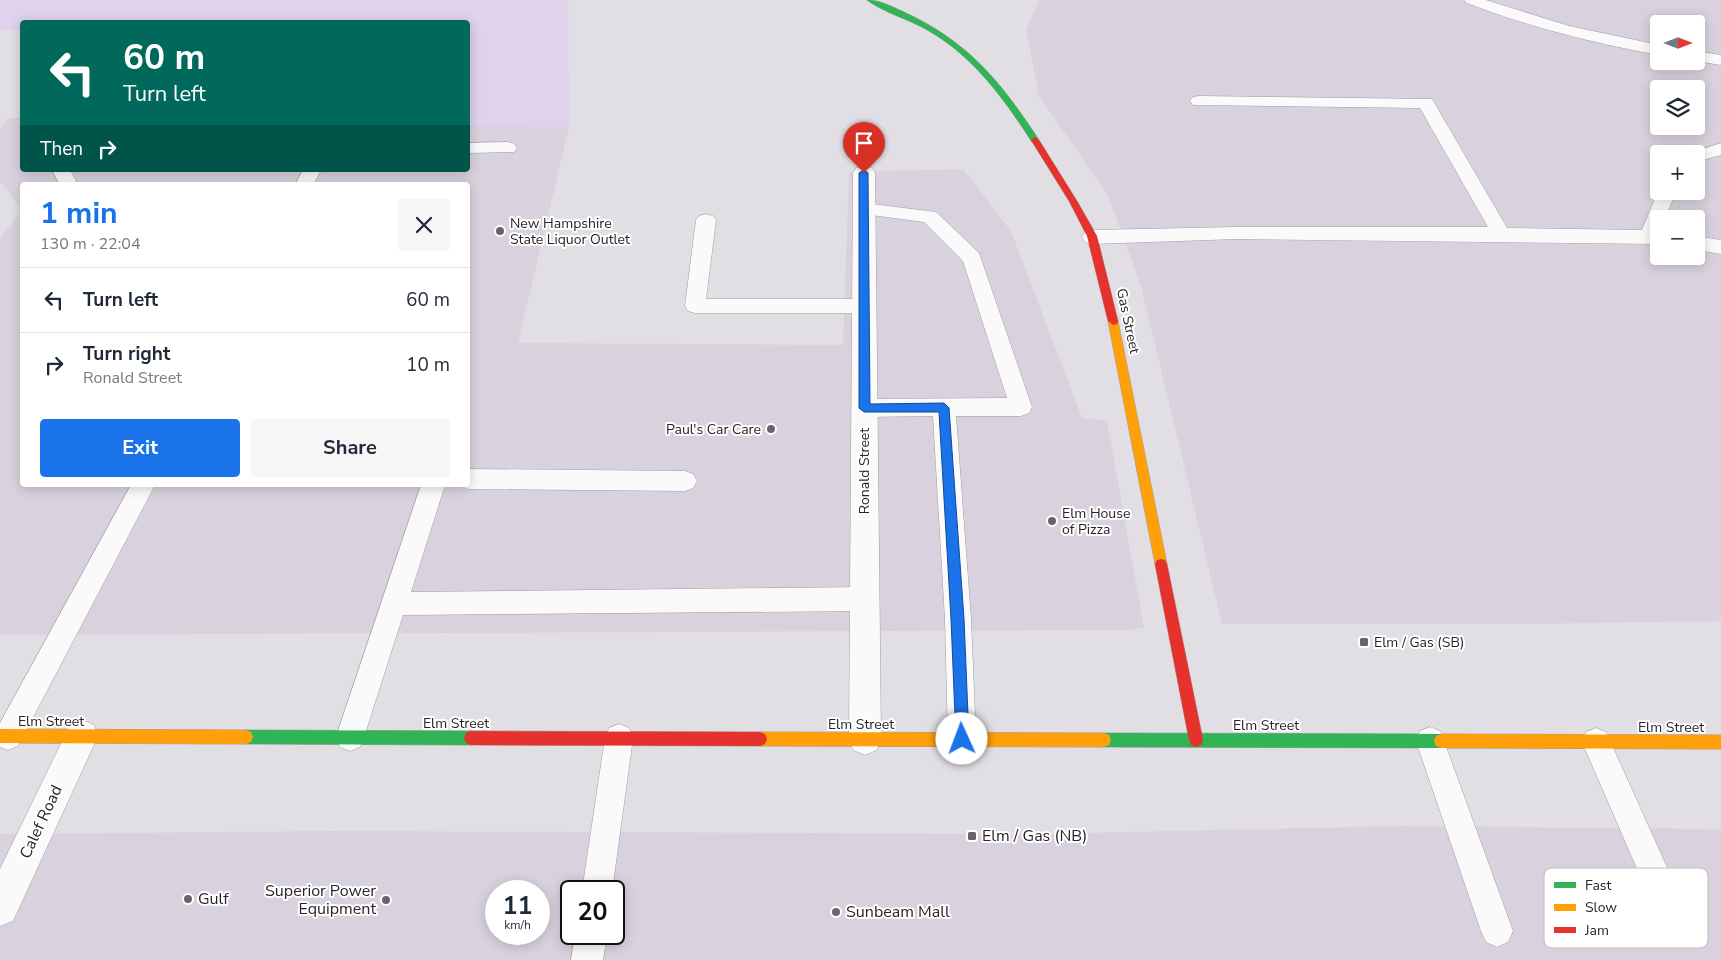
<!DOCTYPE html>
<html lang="en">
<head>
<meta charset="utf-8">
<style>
  body { margin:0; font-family:"Nunito Sans",sans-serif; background:#f6f6f7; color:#1f2937; height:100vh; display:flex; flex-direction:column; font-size:19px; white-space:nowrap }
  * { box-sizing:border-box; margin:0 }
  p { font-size:16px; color:#747a83 }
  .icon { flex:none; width:28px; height:28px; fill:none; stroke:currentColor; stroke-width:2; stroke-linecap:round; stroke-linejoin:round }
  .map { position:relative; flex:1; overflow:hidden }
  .panel { position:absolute; left:20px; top:182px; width:450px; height:305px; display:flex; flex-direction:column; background:#fff; border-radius:5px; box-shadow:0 2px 12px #0003 }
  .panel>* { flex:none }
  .guide { position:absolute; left:20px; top:20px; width:450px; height:152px; border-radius:5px; box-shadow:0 2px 12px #0003; background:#00695c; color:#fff; overflow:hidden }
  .needle { width:32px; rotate:90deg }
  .fabs { position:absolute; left:1650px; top:15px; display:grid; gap:10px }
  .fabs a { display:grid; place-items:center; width:55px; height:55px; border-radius:5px; background:#fff; box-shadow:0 2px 12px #0003; font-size:25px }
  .speed { position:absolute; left:485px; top:880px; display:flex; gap:10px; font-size:25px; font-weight:700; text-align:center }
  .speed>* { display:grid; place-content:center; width:65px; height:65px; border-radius:50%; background:#fff; box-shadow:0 2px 12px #0003; line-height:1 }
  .speed small { font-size:12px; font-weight:400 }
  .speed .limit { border:2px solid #111; border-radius:8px; background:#fff; color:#111 }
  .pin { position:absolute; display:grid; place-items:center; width:42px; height:42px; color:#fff; margin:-51px -21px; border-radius:50% 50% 50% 0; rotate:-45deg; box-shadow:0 0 5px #0007 }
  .pin .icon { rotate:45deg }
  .me { position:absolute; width:55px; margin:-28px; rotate:358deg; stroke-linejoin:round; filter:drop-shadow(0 0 4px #0008) }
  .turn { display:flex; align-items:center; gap:18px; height:105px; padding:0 20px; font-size:22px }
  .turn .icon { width:65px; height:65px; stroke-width:2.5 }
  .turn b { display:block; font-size:35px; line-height:42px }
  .then { display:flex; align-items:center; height:48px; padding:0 20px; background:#0003; gap:10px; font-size:19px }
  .round { display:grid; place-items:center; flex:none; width:52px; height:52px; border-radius:5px; background:#f6f6f7 }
  .summary { display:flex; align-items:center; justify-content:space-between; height:85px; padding:0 20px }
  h1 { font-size:30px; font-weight:700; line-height:38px; color:#1a73e8 }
  .primary-button { display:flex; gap:10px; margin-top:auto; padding:10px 20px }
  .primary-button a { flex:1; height:58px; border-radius:5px; background:#1a73e8; color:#fff; font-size:20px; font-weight:700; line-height:58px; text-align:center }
  .primary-button a+a { background:#f6f6f7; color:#1f2937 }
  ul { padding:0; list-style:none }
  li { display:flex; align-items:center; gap:15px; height:65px; padding:0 20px; border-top:1px solid #e0e1e3 }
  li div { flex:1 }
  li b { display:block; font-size:19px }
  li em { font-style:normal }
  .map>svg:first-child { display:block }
</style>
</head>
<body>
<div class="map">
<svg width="1721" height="960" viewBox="0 0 1721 960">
  <rect width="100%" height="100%" fill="#e1dee4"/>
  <!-- built -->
  <path fill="#d9d2de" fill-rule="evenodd" d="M1039 0H1721V621L1528 624H1222L1141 286 1108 195 1039 96 1026 30ZM1659 24H1696V61H1659ZM1659 89H1696V126H1659ZM1659 154H1696V191H1659ZM1659 219H1696V256H1659Z
    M9 118H22V170H468V125L569 127 518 343 843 345 849 172 963 169 1011 231 1082 418 1107 421 1144 628 1125 630 0 635V238L22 210 0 181V130ZM22 185H468V485H22Z
    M1402 826 1721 829V960H0V834L332 831 1038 834ZM496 891H539V934H496ZM571 891H614V934H571Z"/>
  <!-- green -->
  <path fill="#e0d1ec" d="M0 0H568L569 127 468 125V22H22V30H0Z"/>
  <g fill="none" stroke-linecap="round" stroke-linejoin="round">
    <!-- lane casing -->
    <g stroke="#a09ea2" stroke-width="1">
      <path id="lane" d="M1464 0H1486L1569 26 1659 45V55C1593 43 1529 27 1467 3Z
        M1696 51 1721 55V65L1696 61Z
        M1199 96 1432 99 1507 228 1642 230 1659 189V191H1676L1665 219H1659V244L1237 239 1092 244 1085 242 1082 237 1085 232 1092 230 1237 227H1488L1420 108 1193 105 1190 101 1193 97Z
        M508 142 514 144 517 148 514 152 468 153V143Z
        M1721 143V155L1696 162V154H1688Z
        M52 170H70L78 185H60Z
        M303 170H321L313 185H295Z
        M864 203 936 212 979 253 1032 407 1029 413 1021 416H956L971 619 976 739 972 749 962 753 952 749 948 739 945 619 933 416 864 417 856 414 853 408 856 402 864 399 1007 398 963 261 924 222 857 213 855 209 857 205Z
        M706 214 713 216 716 220 706 299H864L871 301 874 306 871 311 864 313H695L688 311 685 306 696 220 699 216Z
        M1696 236 1721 240V254L1696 250Z
        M468 469 685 471 693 474 697 481 693 488 685 491 468 489 459 485H468Z
        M131 485H155L18 746 8 750 0 747V723Z
        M421 485H445L411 592 865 587 874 591 878 599 874 607 865 611 403 615 364 737 360 747 350 751 340 747 336 737Z
        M619 724 629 728 633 738 612 891H582L605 738 609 728Z
        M1430 727 1440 731 1444 741 1513 931 1508 942 1497 947 1486 942 1481 931 1416 741 1420 731Z
        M1596 728 1606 732 1678 892 1674 903 1663 907 1652 903 1582 742 1586 732Z
        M575 934H607L603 960H571Z"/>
    </g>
    <!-- street casing -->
    <g stroke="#a09ea2" stroke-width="1">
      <path id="street" d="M864 166 872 168 875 173 881 739 877 750 865 755 853 750 849 739 853 173 856 168Z
        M82 720 94 725 98 736 13 921 0 926V869L70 725Z"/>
    </g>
    <!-- fast casing -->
    <g stroke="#a09ea2" stroke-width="1">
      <path id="fast" d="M867 0C881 0 892 7 904 12 969 42 1001 82 1039 140L1038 142H1032C1004 99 974 57 929 31 911 20 882 12 867 0Z
        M246 730 471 731 476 733 478 738 476 743 471 745 246 744 241 742 239 737 241 732Z
        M1104 733 1441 734 1446 736 1448 741 1446 746 1441 748 1104 747 1099 745 1097 740 1099 735Z"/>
    </g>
    <!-- slow casing -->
    <g stroke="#a09ea2" stroke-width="1">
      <path id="slow" d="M1113 317 1118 321 1167 564 1165 568 1161 569 1157 568 1155 564 1108 321Z
        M0 729 246 730 251 732 253 737 251 742 246 744 0 743Z
        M760 732 1104 733 1109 735 1111 740 1109 745 1104 747 760 746 755 744 753 739 755 734Z
        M1441 734 1721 735V749L1441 748 1436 746 1434 741 1436 736Z"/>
    </g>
    <!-- jam casing -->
    <g stroke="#a09ea2" stroke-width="1">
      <path id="jam" d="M1035 137 1039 140 1077 201 1097 236 1118 321 1117 324 1113 325 1108 321 1087 236 1069 201 1031 140Z
        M1161 559 1165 560 1167 564 1203 740 1201 745 1196 747 1191 745 1189 740 1155 564 1157 560Z
        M471 731 760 732 765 734 767 739 765 744 760 746 471 745 466 743 464 738 466 733Z"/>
    </g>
    <!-- lane -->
    <use href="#lane" fill="#fafafb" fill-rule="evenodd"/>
    <!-- street -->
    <use href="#street" fill="#fafafb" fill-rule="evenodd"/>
    <!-- fast -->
    <use href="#fast" fill="#30b455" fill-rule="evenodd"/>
    <!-- slow -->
    <use href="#slow" fill="#ff9f0a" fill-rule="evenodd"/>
    <!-- jam -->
    <use href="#jam" fill="#e5322d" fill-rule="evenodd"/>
  </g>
  <!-- route -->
  <path fill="#1a73e8" stroke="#114b97" d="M864 170 868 173 870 404 944 403 949 408 964 619 969 739 967 744 962 746 958 744 956 739 951 619 939 412H864L859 408V173Z"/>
  <!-- markers -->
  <g fill="#67656a" stroke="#fff" stroke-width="2">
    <circle cx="500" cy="231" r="5"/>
    <circle cx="771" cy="429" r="5"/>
    <circle cx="1052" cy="521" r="5"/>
    <rect x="1359" y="637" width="10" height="10" rx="2.5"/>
    <rect x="967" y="831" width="10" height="10" rx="2.5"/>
    <circle cx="188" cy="899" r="5"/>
    <circle cx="386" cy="900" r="5"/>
    <circle cx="836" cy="912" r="5"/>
  </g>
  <g text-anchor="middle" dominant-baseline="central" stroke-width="4" stroke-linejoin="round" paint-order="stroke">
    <!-- poi labels -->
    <g font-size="14" fill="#262428" stroke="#fff" text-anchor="start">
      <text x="510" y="223">New Hampshire<tspan x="510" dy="16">State Liquor Outlet</tspan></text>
      <text x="761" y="429" text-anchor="end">Paul's Car Care</text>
      <text x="1062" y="513">Elm House<tspan x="1062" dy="16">of Pizza</tspan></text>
      <text x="1374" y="642">Elm / Gas (SB)</text>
    </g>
    <!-- street labels -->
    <g font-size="14" fill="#262428" stroke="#fff">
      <text transform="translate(1128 321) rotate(78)">Gas Street</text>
      <text transform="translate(864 471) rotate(-90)">Ronald Street</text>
      <text x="51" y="721">Elm Street</text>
      <text x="456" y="723">Elm Street</text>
      <text x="861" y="724">Elm Street</text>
      <text x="1266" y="725">Elm Street</text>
      <text x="1671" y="727">Elm Street</text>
    </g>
    <!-- near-street labels -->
    <g font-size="16" fill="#262428" stroke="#fff">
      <text transform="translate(41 822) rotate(-65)">Calef Road</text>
    </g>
    <!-- near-poi labels -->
    <g font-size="16" fill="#262428" stroke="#fff" text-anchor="start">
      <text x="982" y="836">Elm / Gas (NB)</text>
      <text x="376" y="891" text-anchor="end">Superior Power<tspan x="376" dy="18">Equipment</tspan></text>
      <text x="198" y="899">Gulf</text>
      <text x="846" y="912">Sunbeam Mall</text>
    </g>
  </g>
  <!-- legend -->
  <rect x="1544" y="868" width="164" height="80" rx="8" fill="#fff" stroke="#bebdbe" stroke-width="1"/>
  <rect x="1554" y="882" width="22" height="6" fill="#30b455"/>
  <rect x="1554" y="904" width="22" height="7" fill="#ff9f0a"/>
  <rect x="1554" y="927" width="22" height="6" fill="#e5322d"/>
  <g font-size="14" fill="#262428">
    <text x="1585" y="890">Fast</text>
    <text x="1585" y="912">Slow</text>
    <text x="1585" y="935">Jam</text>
  </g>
</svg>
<div class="fabs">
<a><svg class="needle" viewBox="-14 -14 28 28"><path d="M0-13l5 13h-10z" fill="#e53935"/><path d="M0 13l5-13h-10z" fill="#747a83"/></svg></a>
<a><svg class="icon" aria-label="layers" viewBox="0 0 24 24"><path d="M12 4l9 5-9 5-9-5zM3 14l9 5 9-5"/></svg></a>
<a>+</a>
<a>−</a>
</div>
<div class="speed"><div>11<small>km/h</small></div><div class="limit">20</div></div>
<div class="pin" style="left:864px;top:173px;background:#d93025"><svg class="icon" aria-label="arrive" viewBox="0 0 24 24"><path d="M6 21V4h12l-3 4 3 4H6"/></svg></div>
<svg class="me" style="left:962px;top:739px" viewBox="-20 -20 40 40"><circle r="19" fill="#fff"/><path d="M0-13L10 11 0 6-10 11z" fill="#1a73e8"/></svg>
<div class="guide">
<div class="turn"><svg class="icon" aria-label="left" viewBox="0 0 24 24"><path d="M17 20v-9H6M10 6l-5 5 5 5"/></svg><div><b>60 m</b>Turn left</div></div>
<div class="then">Then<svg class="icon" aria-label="right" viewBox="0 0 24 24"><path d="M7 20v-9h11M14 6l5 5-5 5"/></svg></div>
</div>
<section class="panel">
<div class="summary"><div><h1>1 min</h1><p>130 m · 22:04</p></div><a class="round"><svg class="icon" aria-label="close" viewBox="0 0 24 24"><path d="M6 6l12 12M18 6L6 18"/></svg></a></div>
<ul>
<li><svg class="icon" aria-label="left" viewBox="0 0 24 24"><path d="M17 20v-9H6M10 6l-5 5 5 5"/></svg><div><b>Turn left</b></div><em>60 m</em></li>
<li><svg class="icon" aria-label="right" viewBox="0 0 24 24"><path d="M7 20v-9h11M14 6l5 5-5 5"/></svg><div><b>Turn right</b><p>Ronald Street</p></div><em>10 m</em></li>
</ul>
<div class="primary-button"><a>Exit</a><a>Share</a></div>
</section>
</div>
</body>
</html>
